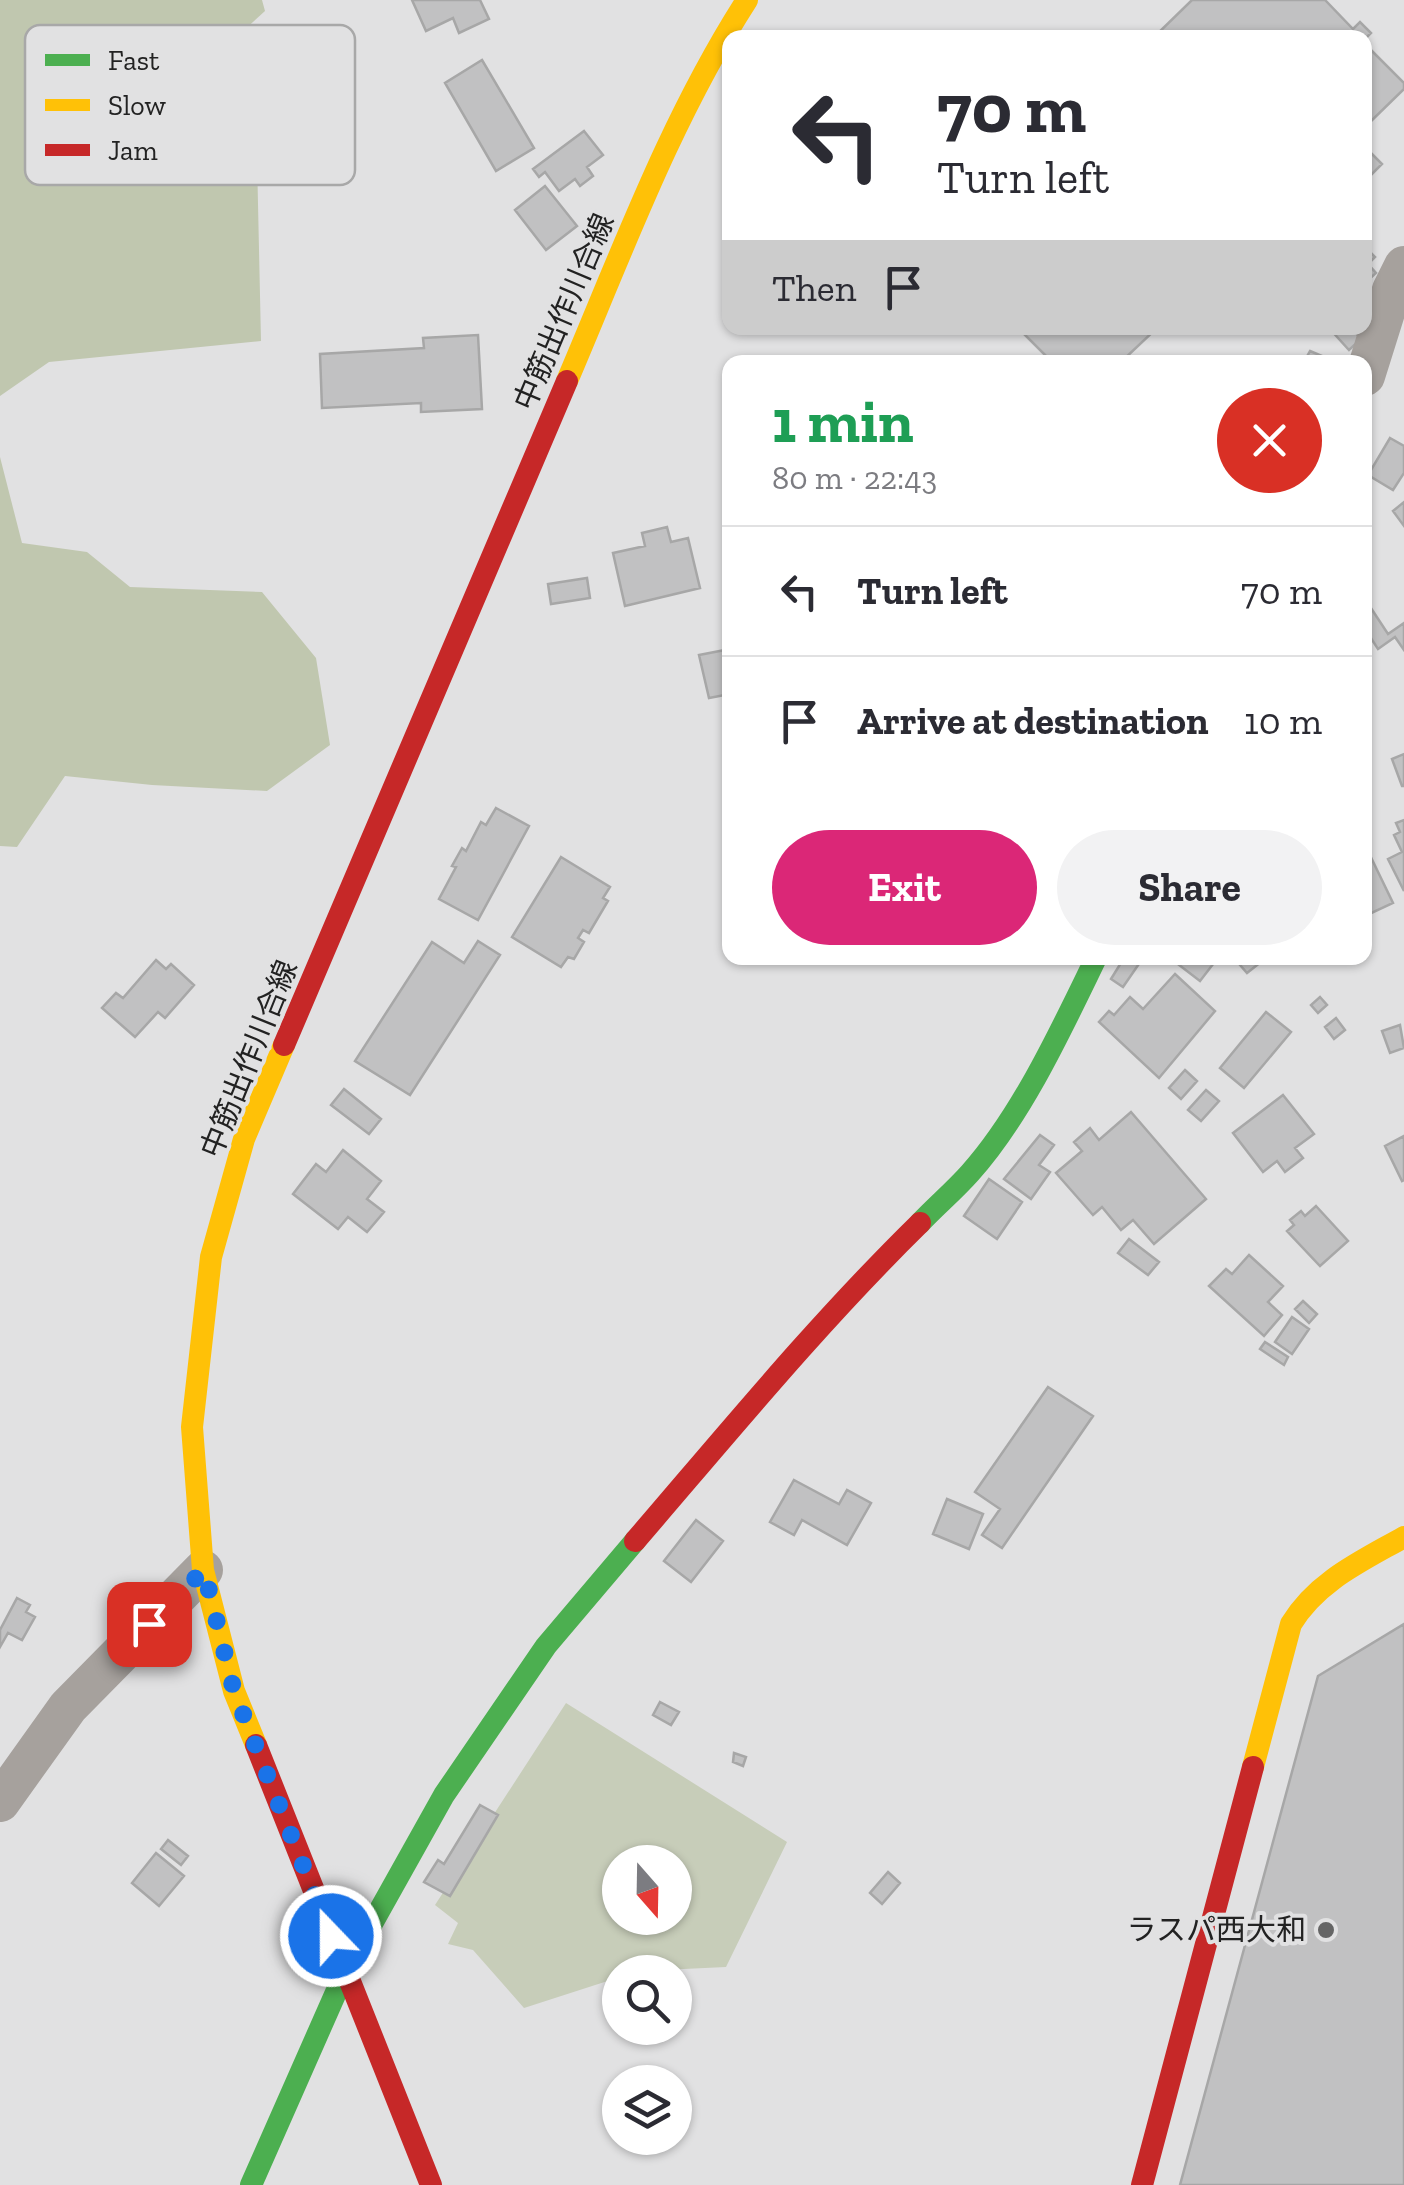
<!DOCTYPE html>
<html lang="en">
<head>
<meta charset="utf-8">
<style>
  body { margin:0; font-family:"Zilla Slab","Noto Sans JP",serif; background:#f2f2f3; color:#2b2b33; height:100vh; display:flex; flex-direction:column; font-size:38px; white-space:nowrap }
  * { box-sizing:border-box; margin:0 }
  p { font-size:32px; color:#7c7c81 }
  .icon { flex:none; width:55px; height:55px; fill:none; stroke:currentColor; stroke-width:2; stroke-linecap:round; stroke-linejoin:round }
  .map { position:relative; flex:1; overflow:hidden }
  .details { position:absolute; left:722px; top:355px; width:650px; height:610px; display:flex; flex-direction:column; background:#fff; border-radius:20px; box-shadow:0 2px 8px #0004 }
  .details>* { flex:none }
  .banner { position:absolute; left:722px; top:30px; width:650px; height:305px; border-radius:20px; box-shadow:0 2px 8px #0004; background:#fff; color:#2b2b33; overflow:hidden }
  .needle { width:65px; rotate:160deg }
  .controls { position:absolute; left:602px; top:1845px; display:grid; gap:20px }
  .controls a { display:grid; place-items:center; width:90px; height:90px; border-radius:50%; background:#fff; box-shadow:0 2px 8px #0004; font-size:50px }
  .pin { position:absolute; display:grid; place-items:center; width:85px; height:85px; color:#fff; margin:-42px; border-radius:20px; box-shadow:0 5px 15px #0006 }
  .me { position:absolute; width:110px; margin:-55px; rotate:338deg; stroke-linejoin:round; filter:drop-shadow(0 0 8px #0008) }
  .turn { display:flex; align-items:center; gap:35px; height:210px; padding:0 50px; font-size:45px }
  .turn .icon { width:130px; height:130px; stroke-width:2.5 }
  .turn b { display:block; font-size:70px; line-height:85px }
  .then { display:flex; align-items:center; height:95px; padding:0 50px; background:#0003; gap:20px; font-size:38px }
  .round { display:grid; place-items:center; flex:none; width:105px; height:105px; border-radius:52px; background:#f2f2f3 }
  .headline { display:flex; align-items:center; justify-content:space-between; height:170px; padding:0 50px }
  h1 { font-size:60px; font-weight:700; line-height:75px; color:#1e9e55 }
  .action { display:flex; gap:20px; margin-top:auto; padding:20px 50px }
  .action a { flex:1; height:115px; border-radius:60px; background:#db2777; color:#fff; font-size:40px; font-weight:700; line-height:115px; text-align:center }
  .action a+a { background:#f2f2f3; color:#2b2b33 }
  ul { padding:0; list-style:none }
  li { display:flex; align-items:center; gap:30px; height:130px; padding:0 50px; border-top:2px solid #e1e1e2 }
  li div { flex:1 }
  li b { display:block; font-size:38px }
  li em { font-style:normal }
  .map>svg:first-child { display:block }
</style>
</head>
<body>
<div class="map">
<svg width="1404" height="2185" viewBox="0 0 1404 2185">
  <rect width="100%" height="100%" fill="#e1e1e2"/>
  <!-- green -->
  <path fill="#c7cdb9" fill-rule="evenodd" d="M566 1703 787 1842 726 1967 620 1972V1977L524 2008 473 1950 448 1944 458 1923 435 1905ZM620 1862H675V1918H620Z"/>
  <!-- forest -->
  <path fill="#c0c7af" d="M0 0H262L265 11 185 84 257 158 261 341 49 362 0 396Z
    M0 457 22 543 87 552 130 587 262 592 316 658 330 745 267 791 152 785 65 776 17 847 0 846Z"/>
  <!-- building -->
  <path fill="#c1c1c2" stroke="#a7a7a7" stroke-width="2.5" d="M412 0H480L489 19 459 33 453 18 426 31Z
    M1192 0H1325L1353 29 1360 22 1371 33 1365 39 1153 38Z
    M1365 44 1404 83V89L1365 127Z
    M482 60 534 148 496 171 445 83Z
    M584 131 603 155 587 167 593 176 580 186 575 179 559 191 545 172 539 177 533 169Z
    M1365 147 1382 164 1365 181Z
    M545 186 577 226 546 250 515 210Z
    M1367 249 1375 257 1368 264 1376 273 1365 283Z
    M1018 328H1157L1121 362H1073L1068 357 1062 362H1052Z
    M1329 328H1351L1361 339 1349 350Z
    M478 335 482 409 421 412V403L322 408 320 354 424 348 423 338Z
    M1310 351 1336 362H1304Z
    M1390 438 1404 446V473L1393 490 1368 475Z
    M1404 502V526L1393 511Z
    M667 527 671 542 688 538 700 588 625 606 613 553 645 546 642 533Z
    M587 578 590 598 551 604 548 584Z
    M1365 599 1388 634 1404 623V650L1395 637 1378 649 1365 629Z
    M725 650 730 663V694L709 698 699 655Z
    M1404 754V786H1402L1392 759Z
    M496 808 529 826 478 920 439 899 456 867 452 866 462 848 466 851 481 822 486 825Z
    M1404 820V891L1388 859 1402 852 1394 835 1400 832 1396 823Z
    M1365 845 1393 903 1365 916Z
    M561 857 610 887 603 898 608 901 589 933 583 930 578 938 584 942 574 959 568 957 561 967 512 937Z
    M478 941 500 955 410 1095 355 1061 432 942 464 963Z
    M1124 958H1143L1123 987 1111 979Z
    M1170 958H1215L1217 959 1200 981Z
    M1234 958H1266L1247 973Z
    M156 960 166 969 171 964 194 985 165 1018 158 1012 135 1037 102 1008 116 993 123 998Z
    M1175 974 1215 1011 1159 1078 1099 1022 1109 1011 1114 1015 1130 997 1143 1009Z
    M1320 997 1327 1005 1318 1013 1311 1005Z
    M1266 1012 1291 1032 1244 1088 1220 1068Z
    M1336 1018 1345 1030 1334 1039 1325 1027Z
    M1400 1025 1404 1048 1390 1053 1382 1031Z
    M1185 1070 1197 1081 1181 1099 1169 1088Z
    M344 1089 381 1119 369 1134 331 1105Z
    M1206 1090 1219 1101 1201 1121 1188 1110Z
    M1283 1095 1314 1134 1295 1148 1303 1158 1285 1172 1277 1161 1263 1172 1233 1133Z
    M1131 1112 1206 1199 1154 1244 1133 1220 1121 1230 1102 1207 1093 1215 1056 1173 1082 1151 1074 1142 1090 1128 1099 1140Z
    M1040 1135 1054 1145 1039 1165 1050 1172 1031 1199 1004 1179Z
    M1404 1136V1180L1402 1181 1385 1146Z
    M343 1150 381 1181 367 1199 384 1212 367 1232 348 1217 338 1229 293 1194 316 1164 326 1172Z
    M989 1179 1022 1202 997 1239 964 1216Z
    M1316 1206 1348 1241 1320 1266 1287 1231 1294 1225 1290 1220 1301 1211 1305 1216Z
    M1129 1239 1159 1262 1148 1275 1118 1253Z
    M1249 1255 1283 1286 1268 1302 1282 1315 1264 1336 1209 1286 1226 1269 1232 1274Z
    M1303 1301 1317 1314 1309 1323 1295 1309Z
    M1292 1317 1309 1329 1292 1354 1275 1342Z
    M1265 1342 1288 1357 1284 1365 1260 1349Z
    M1048 1387 1093 1416 1002 1548 982 1535 1000 1509 975 1492Z
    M794 1480 839 1504 847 1490 871 1503 847 1545 802 1520 794 1535 770 1522Z
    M947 1499 983 1514 969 1549 933 1534Z
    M696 1520 723 1541 691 1582 664 1561Z
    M17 1598 30 1605 26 1612 35 1617 22 1640 8 1633 0 1647V1630Z
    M1404 1624V2185H1180L1318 1676Z
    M660 1702 679 1712 671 1725 653 1715Z
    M734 1753 746 1757 743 1766 733 1762Z
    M480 1805 498 1815 450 1896 424 1882 438 1860 444 1864Z
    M168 1840 188 1856 181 1865 161 1849Z
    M156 1853 184 1876 159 1906 132 1883Z
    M888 1872 900 1883 882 1904 870 1893Z"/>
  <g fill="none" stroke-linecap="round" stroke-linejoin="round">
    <!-- street -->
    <path stroke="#a6a19d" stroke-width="40" d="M1365 376 1392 290 1404 266
      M0 1802 68 1707 203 1570"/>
    <!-- fast -->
    <path stroke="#4caf50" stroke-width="22" d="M920 1223C936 1206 954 1191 970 1173 1022 1115 1062 1028 1096 958
      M251 2185 345 1972 444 1795 546 1646 635 1541"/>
    <!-- slow -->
    <path stroke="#ffc107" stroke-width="22" d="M567 381C622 252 671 118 747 0
      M256 1745 234 1691 203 1570 192 1427 211 1257 244 1139 284 1045
      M1253 1767 1291 1624C1317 1581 1362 1561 1404 1537"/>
    <!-- jam -->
    <path stroke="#c62828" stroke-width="22" d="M284 1045 567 381
      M635 1541C728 1433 818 1323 920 1223
      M256 1745 431 2185
      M1142 2185 1253 1767"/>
  </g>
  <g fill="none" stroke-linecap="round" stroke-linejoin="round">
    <!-- route -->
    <path stroke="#1a73e8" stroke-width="18" stroke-dasharray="0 32.4" d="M149 1624 204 1570 234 1691 331 1936"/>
  </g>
  <!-- markers -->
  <circle fill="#656565" stroke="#e1e1e2" stroke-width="4" cx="1326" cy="1930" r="10"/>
  <g text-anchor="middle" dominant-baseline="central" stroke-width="8" stroke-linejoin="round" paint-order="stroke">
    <!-- street labels -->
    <g font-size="30" fill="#222" stroke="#e1e1e2">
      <text transform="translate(564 312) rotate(-67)">中筋出作川合線</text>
      <text transform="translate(249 1059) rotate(-68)">中筋出作川合線</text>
    </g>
    <!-- poi labels -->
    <g font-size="30" fill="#222" stroke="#e1e1e2" text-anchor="end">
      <text x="1306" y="1930">ラスパ西大和</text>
    </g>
  </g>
  <!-- legend -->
  <rect x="25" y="25" width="330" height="160" rx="15" fill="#e1e1e2" stroke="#a8a8a8" stroke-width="2.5"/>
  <rect x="45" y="54" width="45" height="12" fill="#4caf50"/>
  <rect x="45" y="99" width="45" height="12" fill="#ffc107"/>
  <rect x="45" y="144" width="45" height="12" fill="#c62828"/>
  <g font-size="28" fill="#222">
    <text x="108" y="70">Fast</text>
    <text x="108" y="115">Slow</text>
    <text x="108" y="160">Jam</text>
  </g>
</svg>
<div class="controls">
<a><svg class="needle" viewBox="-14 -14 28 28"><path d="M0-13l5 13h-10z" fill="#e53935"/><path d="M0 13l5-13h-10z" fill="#7c7c81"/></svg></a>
<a><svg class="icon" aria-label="search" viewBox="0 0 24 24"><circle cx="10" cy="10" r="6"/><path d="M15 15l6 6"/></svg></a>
<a><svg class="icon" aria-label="layers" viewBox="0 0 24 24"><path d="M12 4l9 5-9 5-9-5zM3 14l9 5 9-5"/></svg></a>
</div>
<div class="pin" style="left:149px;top:1624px;background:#d93025"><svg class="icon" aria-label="arrive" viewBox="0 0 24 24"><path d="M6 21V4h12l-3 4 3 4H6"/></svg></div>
<svg class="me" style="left:331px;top:1936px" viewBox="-20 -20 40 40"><circle r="17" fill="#1a73e8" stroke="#fff" stroke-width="3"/><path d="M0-11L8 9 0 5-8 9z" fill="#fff"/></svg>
<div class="banner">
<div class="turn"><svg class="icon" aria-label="left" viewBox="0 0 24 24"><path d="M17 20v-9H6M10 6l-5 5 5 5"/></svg><div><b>70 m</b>Turn left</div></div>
<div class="then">Then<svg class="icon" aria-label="arrive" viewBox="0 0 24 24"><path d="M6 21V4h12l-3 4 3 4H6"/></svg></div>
</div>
<section class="details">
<div class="headline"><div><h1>1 min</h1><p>80 m · 22:43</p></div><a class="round" style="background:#d93025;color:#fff"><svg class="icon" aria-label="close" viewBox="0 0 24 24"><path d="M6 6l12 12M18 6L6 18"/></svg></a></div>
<ul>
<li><svg class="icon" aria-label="left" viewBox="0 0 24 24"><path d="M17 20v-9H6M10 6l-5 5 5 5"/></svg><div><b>Turn left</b></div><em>70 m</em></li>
<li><svg class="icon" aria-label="arrive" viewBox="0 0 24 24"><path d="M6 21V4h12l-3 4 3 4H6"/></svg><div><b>Arrive at destination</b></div><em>10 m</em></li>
</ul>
<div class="action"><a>Exit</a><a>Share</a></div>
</section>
</div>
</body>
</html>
